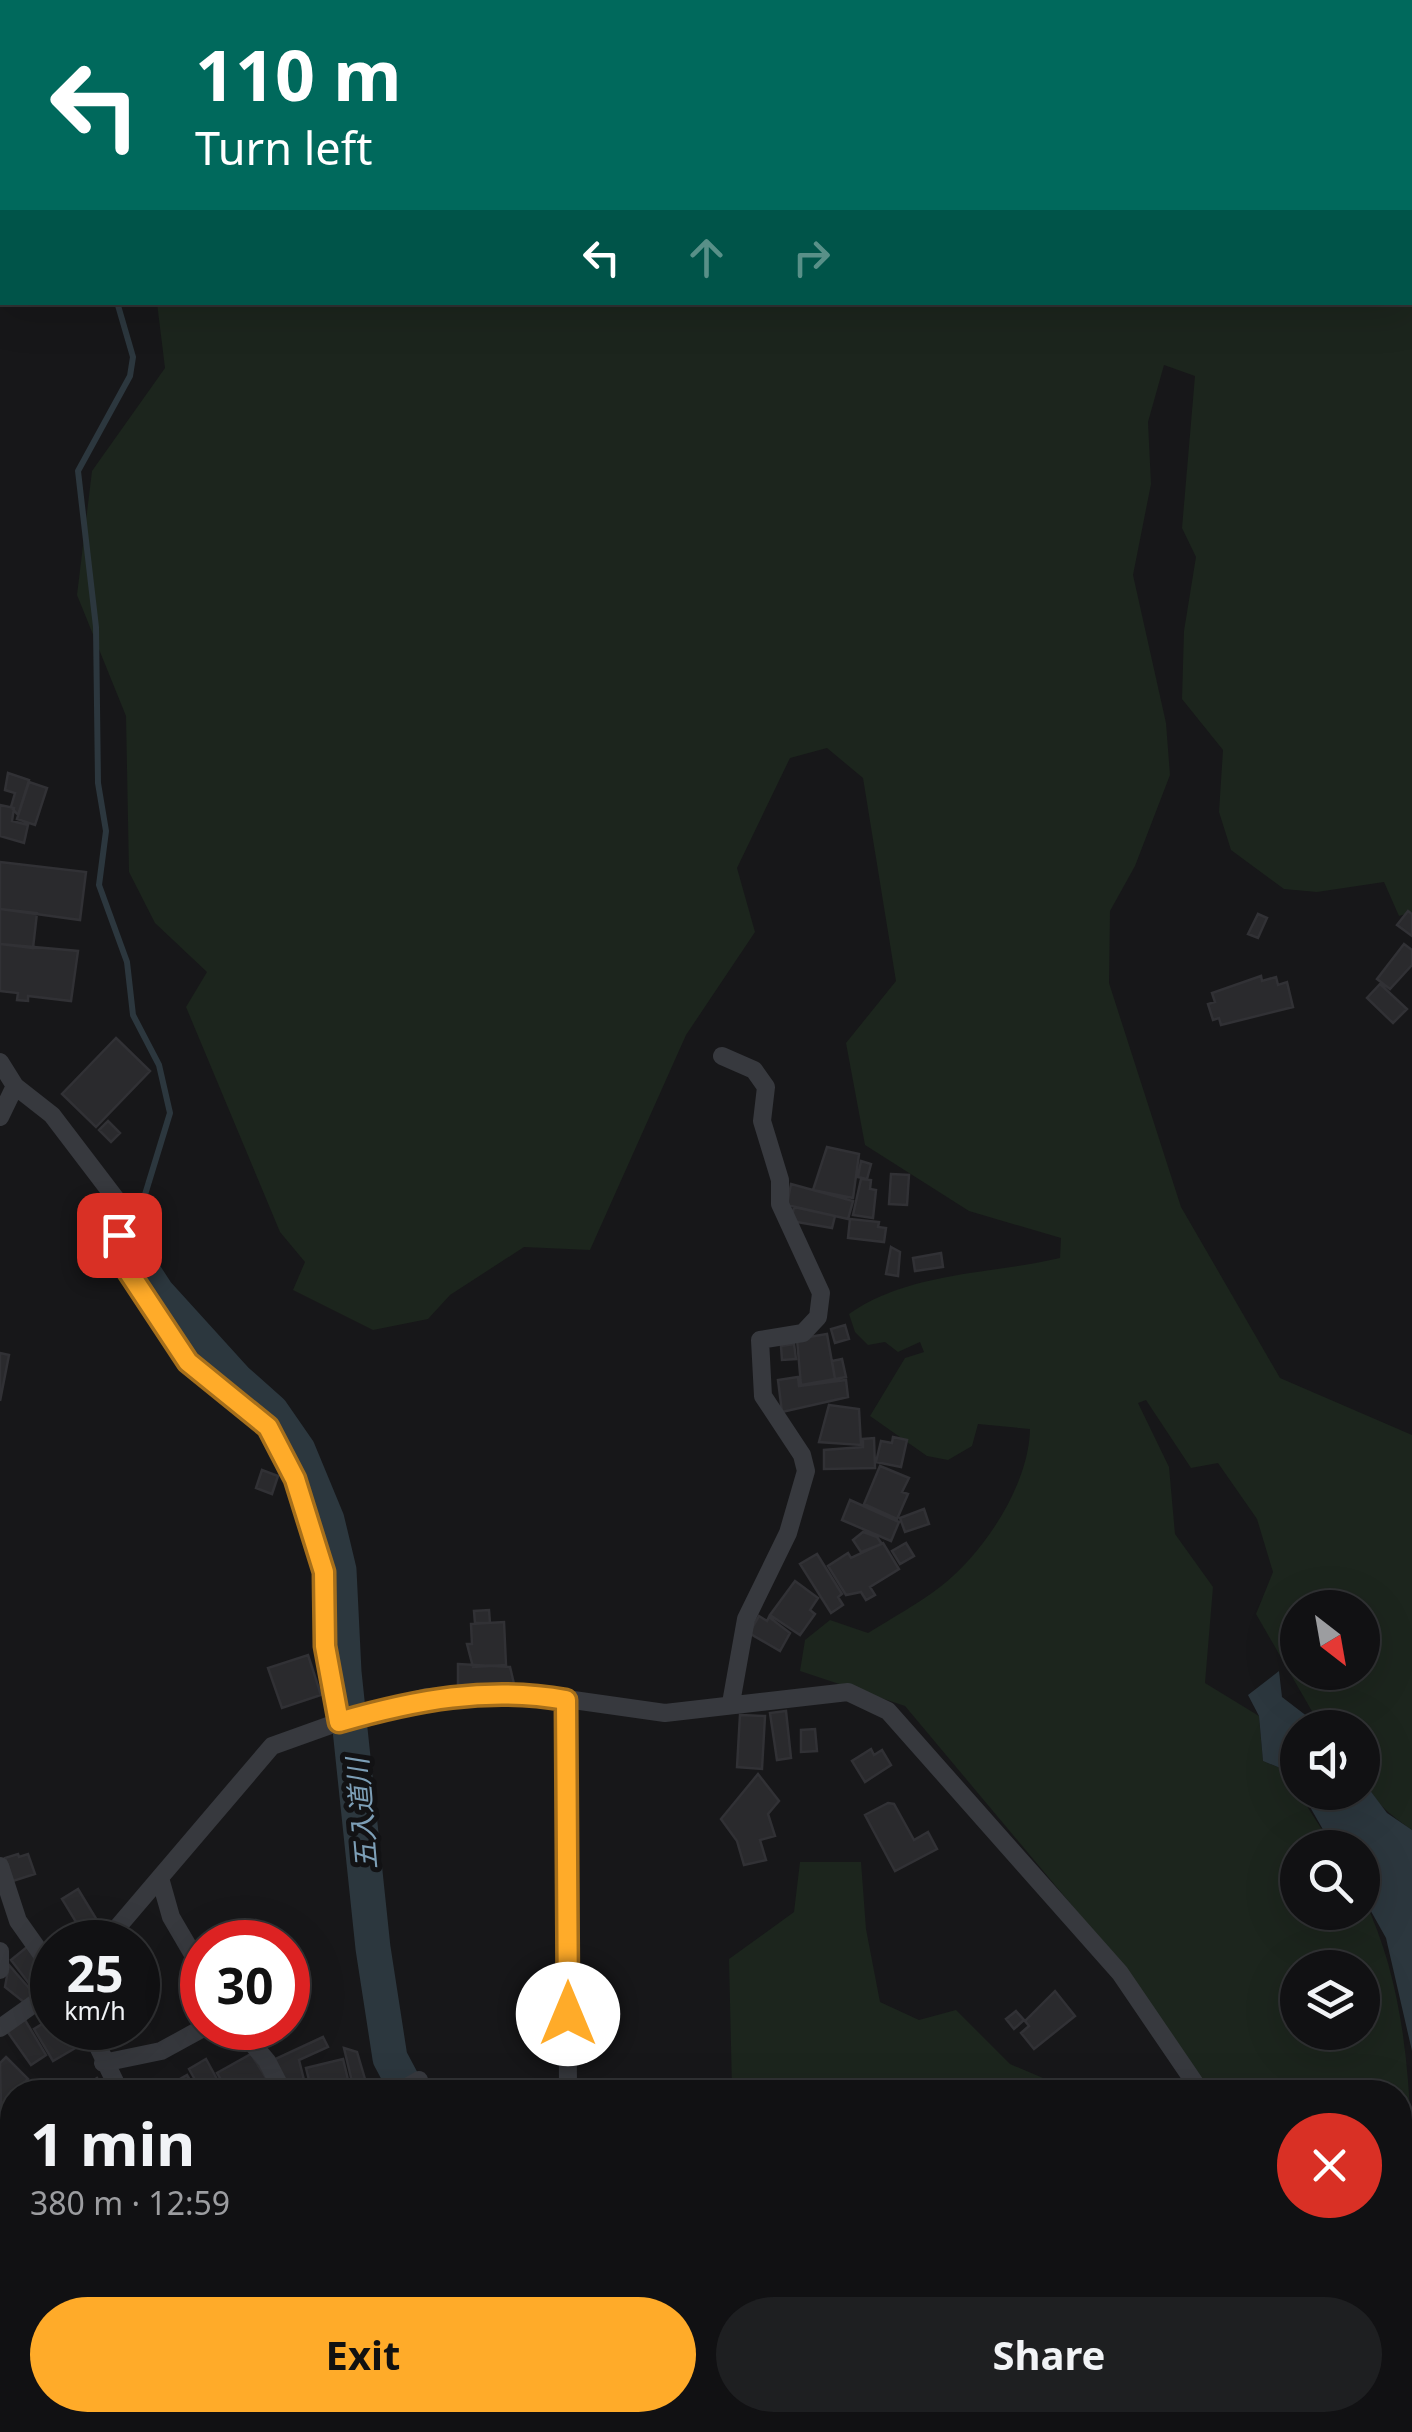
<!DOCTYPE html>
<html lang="en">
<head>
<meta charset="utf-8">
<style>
  body { margin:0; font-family:"Noto Sans","Noto Sans JP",sans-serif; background:#1e1f21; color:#f1f3f6; height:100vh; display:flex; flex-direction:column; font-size:38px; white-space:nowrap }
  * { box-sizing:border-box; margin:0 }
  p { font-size:32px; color:#9c9da0 }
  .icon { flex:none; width:55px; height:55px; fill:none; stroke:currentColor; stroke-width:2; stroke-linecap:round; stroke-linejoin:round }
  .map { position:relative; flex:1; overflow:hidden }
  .details { position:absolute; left:0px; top:2080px; width:1412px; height:352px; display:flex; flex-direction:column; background:#111113; border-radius:40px 40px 0 0; box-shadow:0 10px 40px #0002,0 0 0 2px #303133 }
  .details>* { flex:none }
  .top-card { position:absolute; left:0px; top:0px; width:1412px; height:305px; box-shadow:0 10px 40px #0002,0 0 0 2px #303133; background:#00695c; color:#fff; overflow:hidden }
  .needle { width:65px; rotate:149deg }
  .tools { position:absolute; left:1280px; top:1590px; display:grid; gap:20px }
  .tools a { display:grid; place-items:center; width:100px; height:100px; border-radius:50%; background:#111113; box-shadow:0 10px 40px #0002,0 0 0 2px #303133; font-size:50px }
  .speed { position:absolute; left:30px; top:1920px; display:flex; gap:20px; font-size:50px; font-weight:700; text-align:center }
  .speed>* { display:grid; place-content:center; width:130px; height:130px; border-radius:50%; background:#111113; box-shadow:0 10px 40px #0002,0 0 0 2px #303133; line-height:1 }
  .speed small { font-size:25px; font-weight:400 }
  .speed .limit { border:15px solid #d22; background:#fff; color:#111 }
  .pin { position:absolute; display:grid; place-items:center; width:85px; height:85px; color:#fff; margin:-42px; border-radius:20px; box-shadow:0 5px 15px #0006 }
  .me { position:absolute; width:110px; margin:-55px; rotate:0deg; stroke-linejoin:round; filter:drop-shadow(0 0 8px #0008) }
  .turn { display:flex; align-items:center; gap:35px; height:210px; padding:0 30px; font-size:45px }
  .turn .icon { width:130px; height:130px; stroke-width:2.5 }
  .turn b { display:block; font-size:70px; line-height:85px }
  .lanes { display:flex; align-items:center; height:95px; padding:0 30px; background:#0003; justify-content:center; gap:50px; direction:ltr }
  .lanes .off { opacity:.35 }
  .round { display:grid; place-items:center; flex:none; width:105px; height:105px; border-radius:52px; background:#1e1f21 }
  .head { display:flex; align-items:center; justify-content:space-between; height:170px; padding:0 30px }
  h1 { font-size:60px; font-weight:700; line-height:75px }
  .primary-button { display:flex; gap:20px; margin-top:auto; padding:20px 30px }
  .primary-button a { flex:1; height:115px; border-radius:60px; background:#ffab29; color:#111; font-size:40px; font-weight:700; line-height:115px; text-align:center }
  .primary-button a+a { background:#1e1f21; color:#f1f3f6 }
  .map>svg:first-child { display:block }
</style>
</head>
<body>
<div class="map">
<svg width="1412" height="2432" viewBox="0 0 1412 2432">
  <rect width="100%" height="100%" fill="#171719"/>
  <!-- green -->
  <path fill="#1c251d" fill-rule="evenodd" d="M267 0H1412V912L1399 916 1384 882 1317 892 1284 889 1231 850 1219 812 1223 750 1182 699 1184 631 1196 557 1182 528 1195 376 1164 365 1148 422 1151 484 1133 575 1166 723 1170 775 1135 866 1110 911 1109 983 1181 1207 1280 1378 1412 1435V1830C1363 1796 1363 1785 1362 1728L1321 1727 1256 1614 1273 1572 1257 1519 1218 1463 1191 1468 1146 1400 1138 1403 1169 1467 1175 1534 1213 1587 1205 1683 1259 1716 1263 1761 1290 1772 1298 1792 1333 1847 1298 1848V1912H1362L1363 1897C1412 1998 1412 2115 1412 2229L1400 2238V2092H1211L1121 1964 905 1706 800 1671 805 1640 830 1620 868 1633C892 1618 918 1604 940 1587 984 1553 1029 1485 1030 1429L978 1424 972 1446 948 1460 927 1456 870 1416 905 1358 924 1352 920 1342 898 1352 885 1342 868 1345 855 1332 849 1314C908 1272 992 1274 1060 1258L1061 1238 969 1211 865 1145 846 1043 896 981 863 778 827 748 790 758 737 868 755 932 686 1035 590 1250 524 1247 450 1295 428 1319 373 1330 293 1290 305 1262 280 1232 186 1007 207 972 155 923 129 872 126 716 77 595 92 471 165 368 157 303 1410 302V2H263ZM1298 1608H1362V1672H1298ZM1298 1968H1362V2032H1298Z
    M800 1862H861L866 1929 880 2002 919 2020 956 2010 1010 2064 1043 2078 1056 2092H742L732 2089 729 1959 794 1912Z
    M12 2097 9 2138 12 2205 9 2212 12 2218V2285L0 2278V2107Z
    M0 2322 12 2325V2420H307L303 2432H0Z
    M754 2420H825V2432H755Z
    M1146 2420H1351L1356 2432H1145Z"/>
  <!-- water -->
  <path fill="#2c373e" d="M1279 1671 1282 1697 1321 1727 1298 1728 1297 1785 1290 1772 1263 1761 1259 1716 1248 1695Z
    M1363 1781 1387 1813 1412 1830V2051L1386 1938 1363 1897 1362 1848 1333 1847 1302 1793 1362 1792Z"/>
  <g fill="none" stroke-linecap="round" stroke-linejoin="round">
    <!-- stream -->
    <path stroke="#2c373e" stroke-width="6" d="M117 302 133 357 130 376 78 471 96 627 98 783 106 831 99 885 127 962 133 1015 159 1065 170 1113 132 1237"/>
    <!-- river -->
    <path stroke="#2c373e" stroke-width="35" d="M132 1237 142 1270 157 1293 236 1380 271 1411 298 1450 327 1520 339 1570 344 1672 373 1948 390 2058 408 2092
      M464 2420 468 2432"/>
  </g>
  <!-- building -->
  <path fill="#2a2a2d" stroke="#313135" stroke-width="2.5" d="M8 773 29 780 18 815 11 807 15 793 5 790Z
    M29 782 47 788 35 825 17 819Z
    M0 805 14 808 12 821 28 825 24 843 0 836Z
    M0 862 86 872 80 920 0 909Z
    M0 909 37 913 33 948 0 944Z
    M1408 911 1412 914V936L1397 925Z
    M1258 914 1267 918 1258 938 1248 934Z
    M0 944 78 951 71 1001 28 996V1001L17 1000 18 993 0 991Z
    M1404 944 1412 950V965L1390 989 1377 979Z
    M1261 976 1262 981 1276 977 1278 985 1287 982 1293 1007 1221 1025 1219 1018 1213 1020 1208 1004 1215 1002 1212 993Z
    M1380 984 1407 1009 1393 1023 1367 998Z
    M116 1038 150 1071 96 1127 62 1094Z
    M108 1121 120 1133 111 1142 99 1130Z
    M827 1147 859 1154 853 1198 813 1190Z
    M861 1161 871 1164 867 1179 858 1177Z
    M891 1174 909 1175 907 1205 889 1204Z
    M861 1179 871 1180 870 1189 876 1190 873 1218 853 1215Z
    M791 1184 853 1201 848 1219 787 1205Z
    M794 1207 835 1216 832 1228 791 1221Z
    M850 1219 879 1222 878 1227 886 1228 884 1242 848 1238Z
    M891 1247 900 1252 898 1276 886 1274Z
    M941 1253 943 1267 915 1271 913 1258Z
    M845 1325 849 1339 835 1343 831 1329Z
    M827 1334 835 1379 801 1385 797 1339Z
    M794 1344 796 1359 782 1360 781 1346Z
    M0 1353 9 1355 0 1401Z
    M842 1359 846 1377 835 1379 832 1361Z
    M798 1377 799 1386 846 1380 848 1397 782 1412 778 1380Z
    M829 1405 859 1409 861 1445 819 1442Z
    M893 1437 907 1440 901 1467 876 1462 881 1441 892 1443Z
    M874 1438 875 1468 824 1469V1450L863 1447V1439Z
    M880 1466 909 1478 902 1492 908 1494 897 1519 864 1504Z
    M262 1470 278 1476 272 1494 256 1488Z
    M850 1500 899 1522 891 1541 842 1520Z
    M924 1509 929 1524 905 1532 900 1518Z
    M863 1532 877 1537 882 1544 861 1552 853 1540Z
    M883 1543 899 1569 870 1587 875 1595 866 1600 861 1592 846 1595 828 1566 848 1553 851 1558Z
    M906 1543 914 1556 900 1564 892 1551Z
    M817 1554 842 1594 838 1597 843 1605 831 1613 800 1564Z
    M795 1581 818 1598 810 1610 815 1614 800 1635 770 1615Z
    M489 1610 490 1623H475L474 1611Z
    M759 1616 767 1621 769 1617 790 1633 780 1651 749 1633Z
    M504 1622 506 1665 473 1667 467 1644H472L471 1624Z
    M308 1655 321 1695 282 1708 268 1668Z
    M458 1664 510 1667 514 1684 458 1685Z
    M786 1711 791 1758 777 1760 770 1713Z
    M740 1715 765 1716 762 1769 737 1767Z
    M815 1729 817 1751 801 1752V1730Z
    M871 1749 874 1755 882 1750 891 1765 865 1782 852 1761Z
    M758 1774 779 1801 768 1814 775 1836 760 1840 766 1860 744 1865 737 1841 721 1819Z
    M888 1803 894 1804 914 1840 928 1832 937 1849 895 1871 865 1815Z
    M18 1854 19 1857 28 1854 35 1874 13 1881 5 1858Z
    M78 1889 103 1930 87 1940 62 1899Z
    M27 1947 52 1980 38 1995 11 1960Z
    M292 1951 295 1963 290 1965 301 2011 288 2014V1952Z
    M9 1965 35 1995 25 2003 5 1987Z
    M1055 1991 1075 2016 1034 2049 1021 2033 1029 2026 1025 2021Z
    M1016 2011 1024 2020 1014 2029 1006 2019Z
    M52 2018V2028H77L82 2037 74 2041 77 2047 53 2061 34 2029Z
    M25 2020 46 2055 31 2065 7 2031Z
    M97 2028H123L124 2035 99 2039Z
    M323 2037 328 2047 299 2060 307 2092H287L273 2060Z
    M344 2048 357 2052 367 2086 354 2090Z
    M251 2054 268 2081 252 2092H228L217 2073Z
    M6 2057 28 2079 1 2105 0 2063Z
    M206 2059 224 2092H202L189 2069Z
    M343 2059 350 2088 312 2092 306 2068Z
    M187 2075 197 2092H159V2091Z
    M97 2078 106 2092H91L86 2085Z
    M152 2080 155 2092H134L133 2091Z
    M388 2420H423L427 2431 387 2432Z
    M733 2420 752 2422 758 2432H732Z"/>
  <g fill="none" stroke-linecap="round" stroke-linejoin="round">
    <!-- minor -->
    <path stroke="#37393e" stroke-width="18" d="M0 187 2 183
      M722 1056 754 1070 766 1087 762 1121 780 1180V1204L821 1293 818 1317 803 1333 760 1340 763 1396 802 1455 806 1471 788 1533 746 1619 731 1703
      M0 1062 15 1086 52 1115 119 1203 118 1256 188 1362 268 1427 295 1479 323 1572 325 1646 339 1722
      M0 1117 15 1086
      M119 1214 148 1221
      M566 1699 568 2092
      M0 1866 18 1921 52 1969
      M160 1878 171 1917 202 1970
      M105 1942 272 1746 339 1722 427 1697 524 1693 665 1713 848 1692 888 1711 1120 1973 1201 2092
      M0 1951V1970
      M0 2028 52 1991
      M89 2028 120 2092
      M239 2028 267 2061 283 2092
      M103 2063 161 2051 203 2028
      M337 2092H391
      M398 2092 419 2080
      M1400 2292 1412 2299
      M443 2420 445 2432
      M570 2420V2432
      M1099 2420 1108 2432
      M712 2432V2420"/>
  </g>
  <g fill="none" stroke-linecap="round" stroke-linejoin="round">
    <!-- route casing -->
    <g stroke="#a66f1b" stroke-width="25">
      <path id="route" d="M119 1235 118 1256 188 1362 268 1427 295 1479 324 1572 325 1646 339 1722C415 1700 488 1686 566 1700L568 2014"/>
    </g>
    <!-- route -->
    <use href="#route" stroke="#ffab29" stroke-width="18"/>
  </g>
  <g text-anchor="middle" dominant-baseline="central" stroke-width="10" stroke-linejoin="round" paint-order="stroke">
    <!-- water labels -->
    <g font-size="28" font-style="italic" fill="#7d9fb7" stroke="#121214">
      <text transform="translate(361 1814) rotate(-95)">五入道川</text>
    </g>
  </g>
</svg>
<div class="tools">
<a><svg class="needle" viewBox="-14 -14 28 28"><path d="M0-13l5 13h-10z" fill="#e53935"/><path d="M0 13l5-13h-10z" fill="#9c9da0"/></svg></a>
<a><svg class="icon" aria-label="sound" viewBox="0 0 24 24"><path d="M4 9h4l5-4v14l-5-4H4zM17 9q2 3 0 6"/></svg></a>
<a><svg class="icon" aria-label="search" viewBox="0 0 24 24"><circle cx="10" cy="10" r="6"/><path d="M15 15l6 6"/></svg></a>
<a><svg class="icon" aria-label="layers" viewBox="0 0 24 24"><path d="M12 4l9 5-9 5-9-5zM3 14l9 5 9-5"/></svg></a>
</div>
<div class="speed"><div>25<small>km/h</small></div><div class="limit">30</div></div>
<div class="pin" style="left:119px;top:1235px;background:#d93025"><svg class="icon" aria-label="arrive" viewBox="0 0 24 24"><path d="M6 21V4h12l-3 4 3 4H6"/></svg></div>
<svg class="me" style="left:568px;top:2014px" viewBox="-20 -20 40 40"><circle r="19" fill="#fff"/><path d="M0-13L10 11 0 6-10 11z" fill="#ffab29"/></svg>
<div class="top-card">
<div class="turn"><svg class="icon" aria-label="left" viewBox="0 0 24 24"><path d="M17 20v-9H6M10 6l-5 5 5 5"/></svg><div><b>110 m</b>Turn left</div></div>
<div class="lanes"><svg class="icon" aria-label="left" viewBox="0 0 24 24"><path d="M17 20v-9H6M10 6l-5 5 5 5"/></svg><svg class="icon off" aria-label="ahead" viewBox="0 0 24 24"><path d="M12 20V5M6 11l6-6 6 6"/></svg><svg class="icon off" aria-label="right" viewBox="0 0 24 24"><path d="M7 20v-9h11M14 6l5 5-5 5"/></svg></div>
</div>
<section class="details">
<div class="head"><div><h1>1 min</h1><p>380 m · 12:59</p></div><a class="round" style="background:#d93025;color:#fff"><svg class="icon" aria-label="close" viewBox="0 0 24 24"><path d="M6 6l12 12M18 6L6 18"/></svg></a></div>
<div class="primary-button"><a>Exit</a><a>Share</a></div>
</section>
</div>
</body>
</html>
